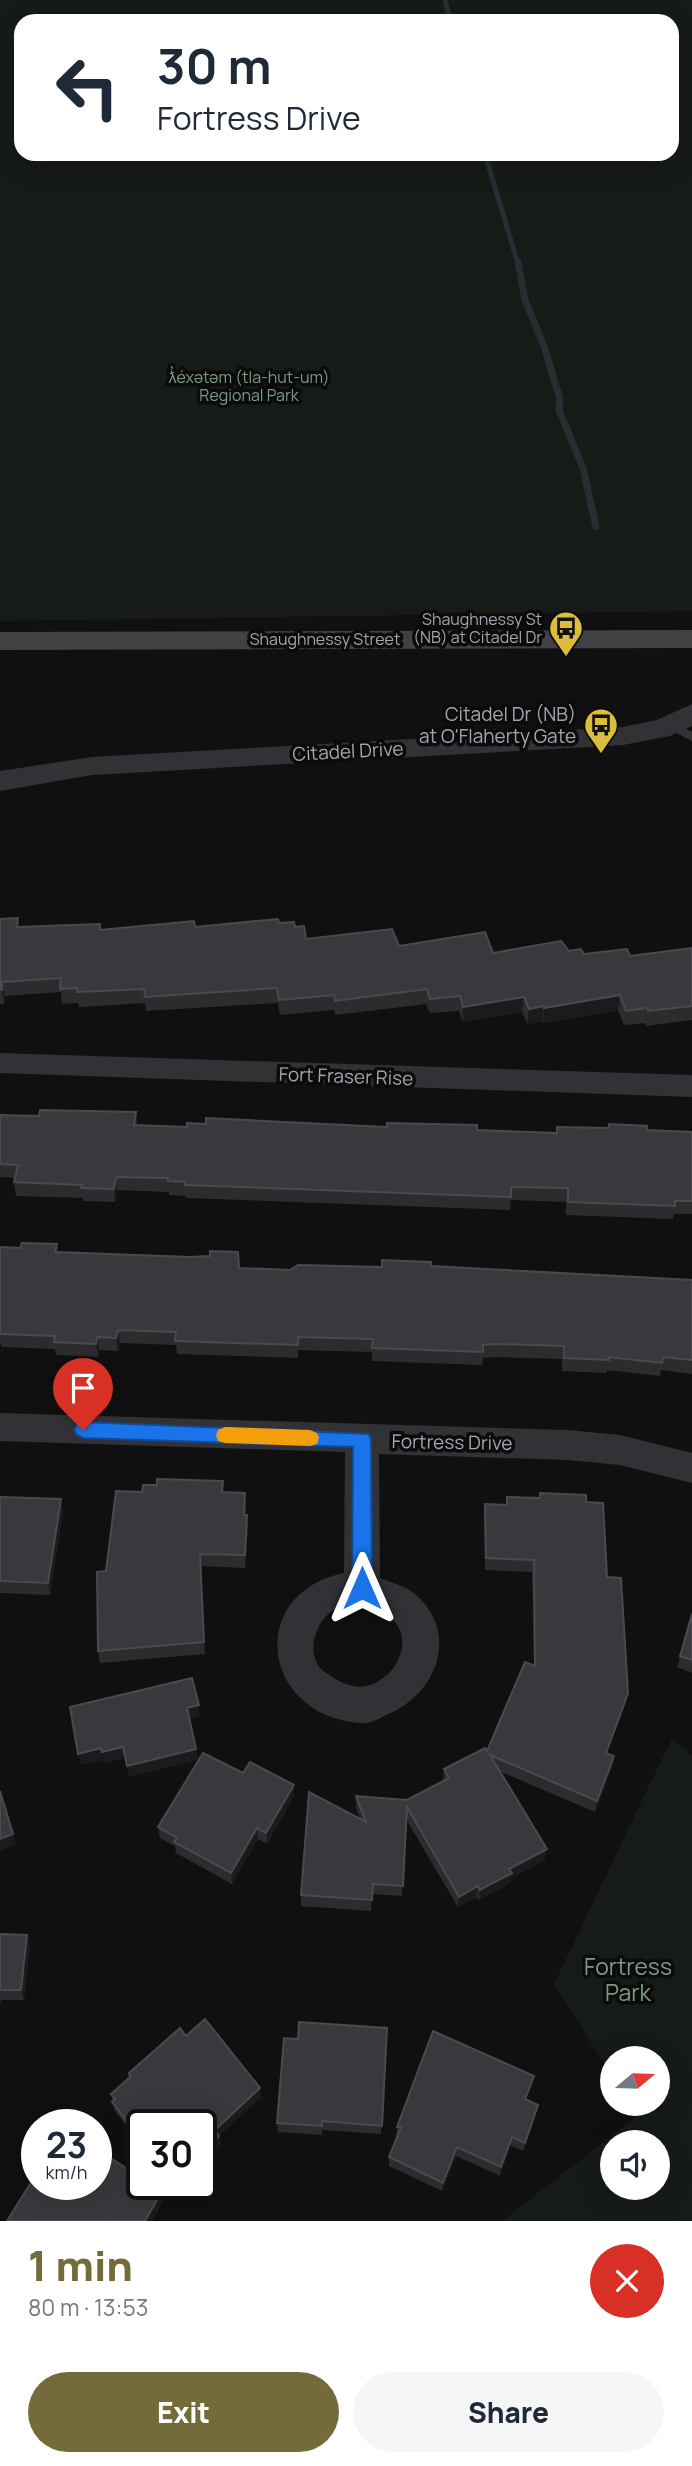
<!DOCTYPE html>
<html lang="en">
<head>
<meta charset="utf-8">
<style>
  body { margin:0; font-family:Manrope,sans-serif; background:#f6f6f7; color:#1f2937; height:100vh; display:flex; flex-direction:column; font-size:26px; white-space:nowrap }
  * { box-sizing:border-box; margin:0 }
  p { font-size:23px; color:#747a83 }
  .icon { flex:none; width:38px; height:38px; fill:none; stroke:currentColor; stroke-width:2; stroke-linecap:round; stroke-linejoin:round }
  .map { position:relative; height:2221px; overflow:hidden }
  .side { display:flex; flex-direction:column; background:#fff; flex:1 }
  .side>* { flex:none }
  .guide { position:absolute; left:14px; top:14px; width:665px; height:147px; border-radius:21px; box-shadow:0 7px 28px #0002; background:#fff; color:#1f2937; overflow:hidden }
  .needle { width:46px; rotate:71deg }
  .controls { position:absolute; left:600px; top:2046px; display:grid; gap:14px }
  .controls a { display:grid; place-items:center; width:70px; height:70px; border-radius:50%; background:#fff; box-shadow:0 7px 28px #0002; font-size:35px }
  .speed { position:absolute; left:21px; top:2109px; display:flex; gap:14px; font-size:35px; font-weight:700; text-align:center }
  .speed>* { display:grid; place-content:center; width:91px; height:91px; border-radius:50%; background:#fff; box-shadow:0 7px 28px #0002; line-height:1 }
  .speed small { font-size:18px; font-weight:400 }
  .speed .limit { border:4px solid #111; border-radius:10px; background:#fff; color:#111 }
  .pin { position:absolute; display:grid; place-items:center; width:60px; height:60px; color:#fff; margin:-72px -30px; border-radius:50% 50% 50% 0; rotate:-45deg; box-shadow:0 0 7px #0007 }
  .pin .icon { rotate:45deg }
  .me { position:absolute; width:77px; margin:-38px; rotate:0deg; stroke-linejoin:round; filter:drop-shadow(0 0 5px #0008) }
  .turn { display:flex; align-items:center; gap:24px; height:147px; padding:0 28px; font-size:32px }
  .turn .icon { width:91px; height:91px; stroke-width:2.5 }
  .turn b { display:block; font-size:49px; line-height:60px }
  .round { display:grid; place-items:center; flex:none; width:74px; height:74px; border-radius:37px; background:#f6f6f7 }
  .headline { display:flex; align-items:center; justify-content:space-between; height:119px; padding:0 28px }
  h1 { font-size:42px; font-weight:800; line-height:52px; color:#746b3a }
  .cta { display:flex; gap:14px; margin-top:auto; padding:14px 28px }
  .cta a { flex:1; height:80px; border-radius:42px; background:#746b3a; color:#fff; font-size:28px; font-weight:800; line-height:80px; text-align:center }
  .cta a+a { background:#f6f6f7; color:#1f2937 }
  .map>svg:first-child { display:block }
</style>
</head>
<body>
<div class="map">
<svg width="692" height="2221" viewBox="0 0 692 2221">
  <rect width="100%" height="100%" fill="#101011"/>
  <!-- green -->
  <path fill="#171b18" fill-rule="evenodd" d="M0 0H692V611L0 621ZM21 21H672V154H21Z
    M672 1738 692 1756V2221H502L637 2116 629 2104H658V2058H612V2076L554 1984ZM612 2142H658V2188H612Z"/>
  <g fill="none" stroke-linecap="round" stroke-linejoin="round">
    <!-- stream-far1 -->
    <path stroke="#282d33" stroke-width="5" d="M445 0 450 21
      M485 154 518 264"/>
    <!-- stream -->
    <path stroke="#282d33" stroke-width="7" d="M518 262 525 300 544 346 560 399 559 410 583 468 596 527"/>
    <!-- service -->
    <path fill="#313236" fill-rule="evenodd" d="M671 721 692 732V741L666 728V722Z"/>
    <!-- minor -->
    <path fill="#313236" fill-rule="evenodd" d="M0 1053 692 1075V1097L0 1073Z
      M0 1413 568 1430 620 1435 692 1453V1483L620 1465 568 1460 379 1454 380 1578C391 1583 406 1586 414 1593 461 1632 437 1695 386 1715 379 1719 370 1724 361 1723 261 1717 245 1593 344 1573L345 1452 0 1441ZM361 1604C369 1608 379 1610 386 1614 410 1630 405 1657 388 1674 370 1691 351 1690 331 1676 325 1672 318 1668 316 1661 308 1642 320 1614 340 1607 346 1605 354 1605 361 1604Z"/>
    <!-- tertiary -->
    <path fill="#313236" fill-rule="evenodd" d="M692 704V726L670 736 623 745 92 775 0 791V771L92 757 623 727 657 720Z"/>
    <!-- secondary -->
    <path fill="#404045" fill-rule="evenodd" d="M692 630V648L0 650V632Z"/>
  </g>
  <!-- wall -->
  <path fill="#2c2c2f" d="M0 919 19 927 101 930 279 923 295 927 306 939 493 953 569 951 584 954 630 956 692 948V1020L646 1026 645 1023 624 1025 618 1010 543 1023 542 1021 527 1024 522 1012 463 1022 459 1011 430 1013 426 1004 335 1015 334 1010 280 1015 278 1003 146 1011 145 1003 79 1007 78 1003 62 1004 61 992 5 996 4 1004H0Z
    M136 1112 137 1125 187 1127H387L556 1133 557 1127 609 1128V1124L647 1130 692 1132V1214H674L673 1219 566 1215V1202L511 1200 510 1210 186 1198V1196L169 1195V1192L117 1190 115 1202 83 1201V1198L16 1196 14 1182 15 1178 0 1177V1115L39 1116Z
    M57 1244 58 1252 239 1268 290 1270 431 1266 692 1280V1374L661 1370 660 1376 607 1370V1373L562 1371V1359L495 1357 483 1358 482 1365 372 1361V1352L298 1350V1358L177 1354 176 1345 120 1343 118 1351 99 1350 98 1357 56 1355 55 1349 2 1347 0 1342V1247L20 1248Z
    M224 1492 246 1505 245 1515H247L248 1527 245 1568 201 1566 205 1654 100 1663 98 1651 106 1571Z
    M540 1493 586 1502 607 1577 625 1705 607 1753 614 1756 612 1767 595 1812 499 1771 545 1860 511 1878 510 1883 479 1900 476 1897 458 1907 406 1819 402 1896 372 1894 371 1911 301 1906V1895L360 1819 356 1807V1796L407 1800 443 1781 444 1769 487 1751 534 1665 532 1572 485 1570 484 1516 485 1504H506L507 1497 539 1498Z
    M0 1497 61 1499 63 1512 50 1595 0 1593Z
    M692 1614V1673L677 1667Z
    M243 1773 294 1796 267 1844 258 1839 232 1884 176 1853 175 1846 160 1838 158 1827Z
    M0 1934 30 1945 24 2000H1L0 2005Z
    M387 2028 381 2134 322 2130V2135L278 2132 277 2123 298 2039Z
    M186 2036 261 2097 219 2136 221 2145 142 2124V2147L115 2111 111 2094 130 2078 129 2073Z
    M532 2085 526 2099 536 2114 523 2151 510 2145 500 2176 456 2156 442 2191 389 2166V2157L398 2136 396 2135 397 2127Z"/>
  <!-- shaded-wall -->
  <path fill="#1b1b1d" d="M2 982 5 996 4 1004 2 990Z
    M620 995 618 1010 543 1023 544 1008Z
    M524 997 522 1012 463 1022V1007Z
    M544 1006 542 1021 527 1024 529 1009Z
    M116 1177 117 1190 115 1202 114 1189Z
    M118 1330 120 1343 118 1351 116 1338Z
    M97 1337 99 1350 98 1357 96 1344Z
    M245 1493 246 1505 245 1527 244 1515Z
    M61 1499 63 1512 50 1595 48 1583Z
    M247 1515 248 1527 245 1568V1555Z
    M200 1554 201 1566 205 1654 204 1642Z
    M628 1693 625 1705 603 1764 606 1753Z
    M199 1705 200 1717 188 1720 187 1708Z
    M123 1747 125 1758 104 1764 102 1752Z
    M101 1748 103 1760 81 1765 78 1754Z
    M196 1749 198 1760 129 1777 127 1766Z
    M614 1756 612 1767 595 1812 597 1801Z
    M294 1785V1796L267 1844 266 1833Z
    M257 1828 258 1839 232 1884 231 1873Z
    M13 1834 16 1845 0 1851V1839Z
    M547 1849 545 1860 511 1878 510 1883 479 1900 480 1890 509 1869Z
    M478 1886 476 1897 458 1907 459 1897Z
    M27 1935 30 1945 24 2000 21 1990Z
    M260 2088 261 2097 216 2139 215 2130Z
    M538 2105 536 2114 523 2151 525 2143Z
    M219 2136 221 2145 201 2163V2153Z
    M512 2137 510 2145 500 2176 501 2167Z
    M457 2147 456 2156 442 2191 443 2183Z
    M172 2184H180L173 2190Z
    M162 2191 164 2200 152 2221H145Z"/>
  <!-- building -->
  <path fill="#39393d" stroke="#494a4f" stroke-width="2" d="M18 918 17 927 100 924V930L194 921 195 927 278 919 279 923 294 922 295 927 304 926 306 939 392 929 399 946 485 932 493 953 561 941 569 951 581 949 584 954 627 949 630 956 692 948V1006L648 1011V1008L626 1011 620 995 544 1008V1006L529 1009 524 997 463 1007 460 996 430 999 427 989 335 1001 334 995 279 1000 277 988 145 997 144 989 77 992V988L60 989 61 978 2 982V990H0V919Z
    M40 1110 136 1112 134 1125 187 1127V1123L206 1124V1118L387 1127V1123L477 1125V1130L557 1133V1127L609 1128V1124L647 1126V1130L692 1132V1201H675V1206L568 1202V1188L511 1187V1197L185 1185V1182L168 1181V1178L116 1177 114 1189 81 1188 82 1185 14 1182 18 1165 0 1164V1115L39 1116Z
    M22 1243 57 1244 55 1252 190 1257 210 1256V1251L238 1252 239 1268 290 1270 298 1265 382 1267V1260L431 1262V1266L692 1280V1360L663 1357 662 1363 609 1357V1360L564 1358V1346L496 1344 483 1345V1352L372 1348 373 1339 298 1337V1345L175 1341 176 1332 118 1330 116 1338 97 1337 96 1344 54 1342 55 1336 0 1334V1247L20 1248Z
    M157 1479 223 1481 222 1492 245 1493 244 1515H247L245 1555 200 1554 204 1642 98 1651 97 1572 106 1571 116 1491 142 1492 143 1485H157Z
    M540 1493 586 1495V1502L603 1503 607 1577 621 1578 628 1693 606 1753 614 1756 597 1801 490 1755 547 1849 509 1869 512 1873 480 1890 478 1886 459 1897 407 1807 403 1886 373 1884 372 1900 301 1895 309 1792 366 1822 356 1796 407 1800 449 1778 444 1769 485 1748 487 1751 525 1662 535 1666 534 1560 486 1558 485 1504 507 1505V1497L540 1498Z
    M0 1497 61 1499 48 1583 0 1581Z
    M692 1614V1660L680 1656Z
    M192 1678 199 1705 187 1708 196 1749 127 1766 123 1747 102 1752 101 1748 78 1754 70 1707Z
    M203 1753 243 1773 250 1762 294 1785 266 1833 257 1828 231 1873 174 1842 177 1838 158 1827Z
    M0 1791 13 1834 0 1839Z
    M0 1934 27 1935 21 1990H0Z
    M205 2019 260 2088 215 2130 219 2136 201 2153V2124H142V2141L112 2102 115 2099 111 2094 130 2077 129 2073 180 2028 186 2036Z
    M299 2022 387 2028 382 2126 322 2121V2126L277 2123 284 2038 298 2039Z
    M433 2031 534 2076 525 2099 538 2105 525 2143 512 2137 501 2167 457 2147 443 2183 389 2157 401 2127H397Z
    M96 2149 142 2178V2184H151L162 2191 145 2221H7L37 2173V2184H96Z"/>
  <!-- route -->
  <path fill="#1a73e8" stroke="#114b97" stroke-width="2" d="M83 1422 369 1434 371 1440 372 1588 369 1594 362 1597 355 1594 352 1588 353 1447 83 1438 77 1435 74 1430 77 1424Z"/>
  <!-- slow -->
  <path fill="#f59e0b" d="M225 1427 310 1430 317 1433 319 1438 317 1444 310 1446 225 1443 218 1441 216 1435 218 1430Z"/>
  <!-- icons -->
  <defs>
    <g id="bus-pin" transform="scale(1.75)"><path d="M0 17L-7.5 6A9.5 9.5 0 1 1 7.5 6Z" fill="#dcbc3d" stroke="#0b0b0c"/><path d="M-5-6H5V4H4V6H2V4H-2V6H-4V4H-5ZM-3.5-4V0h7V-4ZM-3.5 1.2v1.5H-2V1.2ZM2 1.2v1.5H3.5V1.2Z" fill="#111"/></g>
  </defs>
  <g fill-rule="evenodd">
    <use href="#bus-pin" x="566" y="628"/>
    <use href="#bus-pin" x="601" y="725"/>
  </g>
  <g text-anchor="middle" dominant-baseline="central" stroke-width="7" stroke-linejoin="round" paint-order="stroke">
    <!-- far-park labels -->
    <g font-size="16" fill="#7c9a82" stroke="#0b0b0c">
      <text x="249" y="377">ƛ̓éxətəm (tla-hut-um)<tspan x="249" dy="18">Regional Park</tspan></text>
    </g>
    <!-- far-poi labels -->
    <g font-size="16" fill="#a3a5b0" stroke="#0b0b0c" text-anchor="end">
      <text x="542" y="619">Shaughnessy St<tspan x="542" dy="18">(NB) at Citadel Dr</tspan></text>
    </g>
    <!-- far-street labels -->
    <g font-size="16" fill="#a3a5b0" stroke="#0b0b0c">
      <text x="325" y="639">Shaughnessy Street</text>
    </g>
    <!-- poi labels -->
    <g font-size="19" fill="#a3a5b0" stroke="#0b0b0c" text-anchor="end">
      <text x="576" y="714">Citadel Dr (NB)<tspan x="576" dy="22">at O'Flaherty Gate</tspan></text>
    </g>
    <!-- street labels -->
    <g font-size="19" fill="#a3a5b0" stroke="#0b0b0c">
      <text transform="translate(348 751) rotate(-3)">Citadel Drive</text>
      <text transform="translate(346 1076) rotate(2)">Fort Fraser Rise</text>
      <text transform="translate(452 1442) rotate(1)">Fortress Drive</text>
    </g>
    <!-- near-park labels -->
    <g font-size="23" fill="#7c9a82" stroke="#0b0b0c">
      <text x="628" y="1966">Fortress<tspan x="628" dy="26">Park</tspan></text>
    </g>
  </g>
</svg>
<div class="controls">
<a><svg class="needle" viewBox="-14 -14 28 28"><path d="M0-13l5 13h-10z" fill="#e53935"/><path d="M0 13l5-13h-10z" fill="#747a83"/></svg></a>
<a><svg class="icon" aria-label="sound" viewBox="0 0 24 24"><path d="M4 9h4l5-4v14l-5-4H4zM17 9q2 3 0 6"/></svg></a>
</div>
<div class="speed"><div>23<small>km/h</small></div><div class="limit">30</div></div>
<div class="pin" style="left:83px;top:1430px;background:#d93025"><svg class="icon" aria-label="arrive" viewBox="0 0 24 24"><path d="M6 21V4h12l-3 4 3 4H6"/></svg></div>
<svg class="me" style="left:362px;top:1588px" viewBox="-20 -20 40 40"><path d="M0-17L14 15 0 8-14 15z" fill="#1a73e8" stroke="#fff" stroke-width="4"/></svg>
<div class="guide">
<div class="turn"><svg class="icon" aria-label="left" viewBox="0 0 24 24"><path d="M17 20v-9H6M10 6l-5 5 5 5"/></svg><div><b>30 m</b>Fortress Drive</div></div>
</div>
</div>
<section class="side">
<div class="headline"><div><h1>1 min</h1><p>80 m · 13:53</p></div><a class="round" style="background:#d93025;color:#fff"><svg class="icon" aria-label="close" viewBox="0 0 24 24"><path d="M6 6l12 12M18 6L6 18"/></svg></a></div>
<div class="cta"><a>Exit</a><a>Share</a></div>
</section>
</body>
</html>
